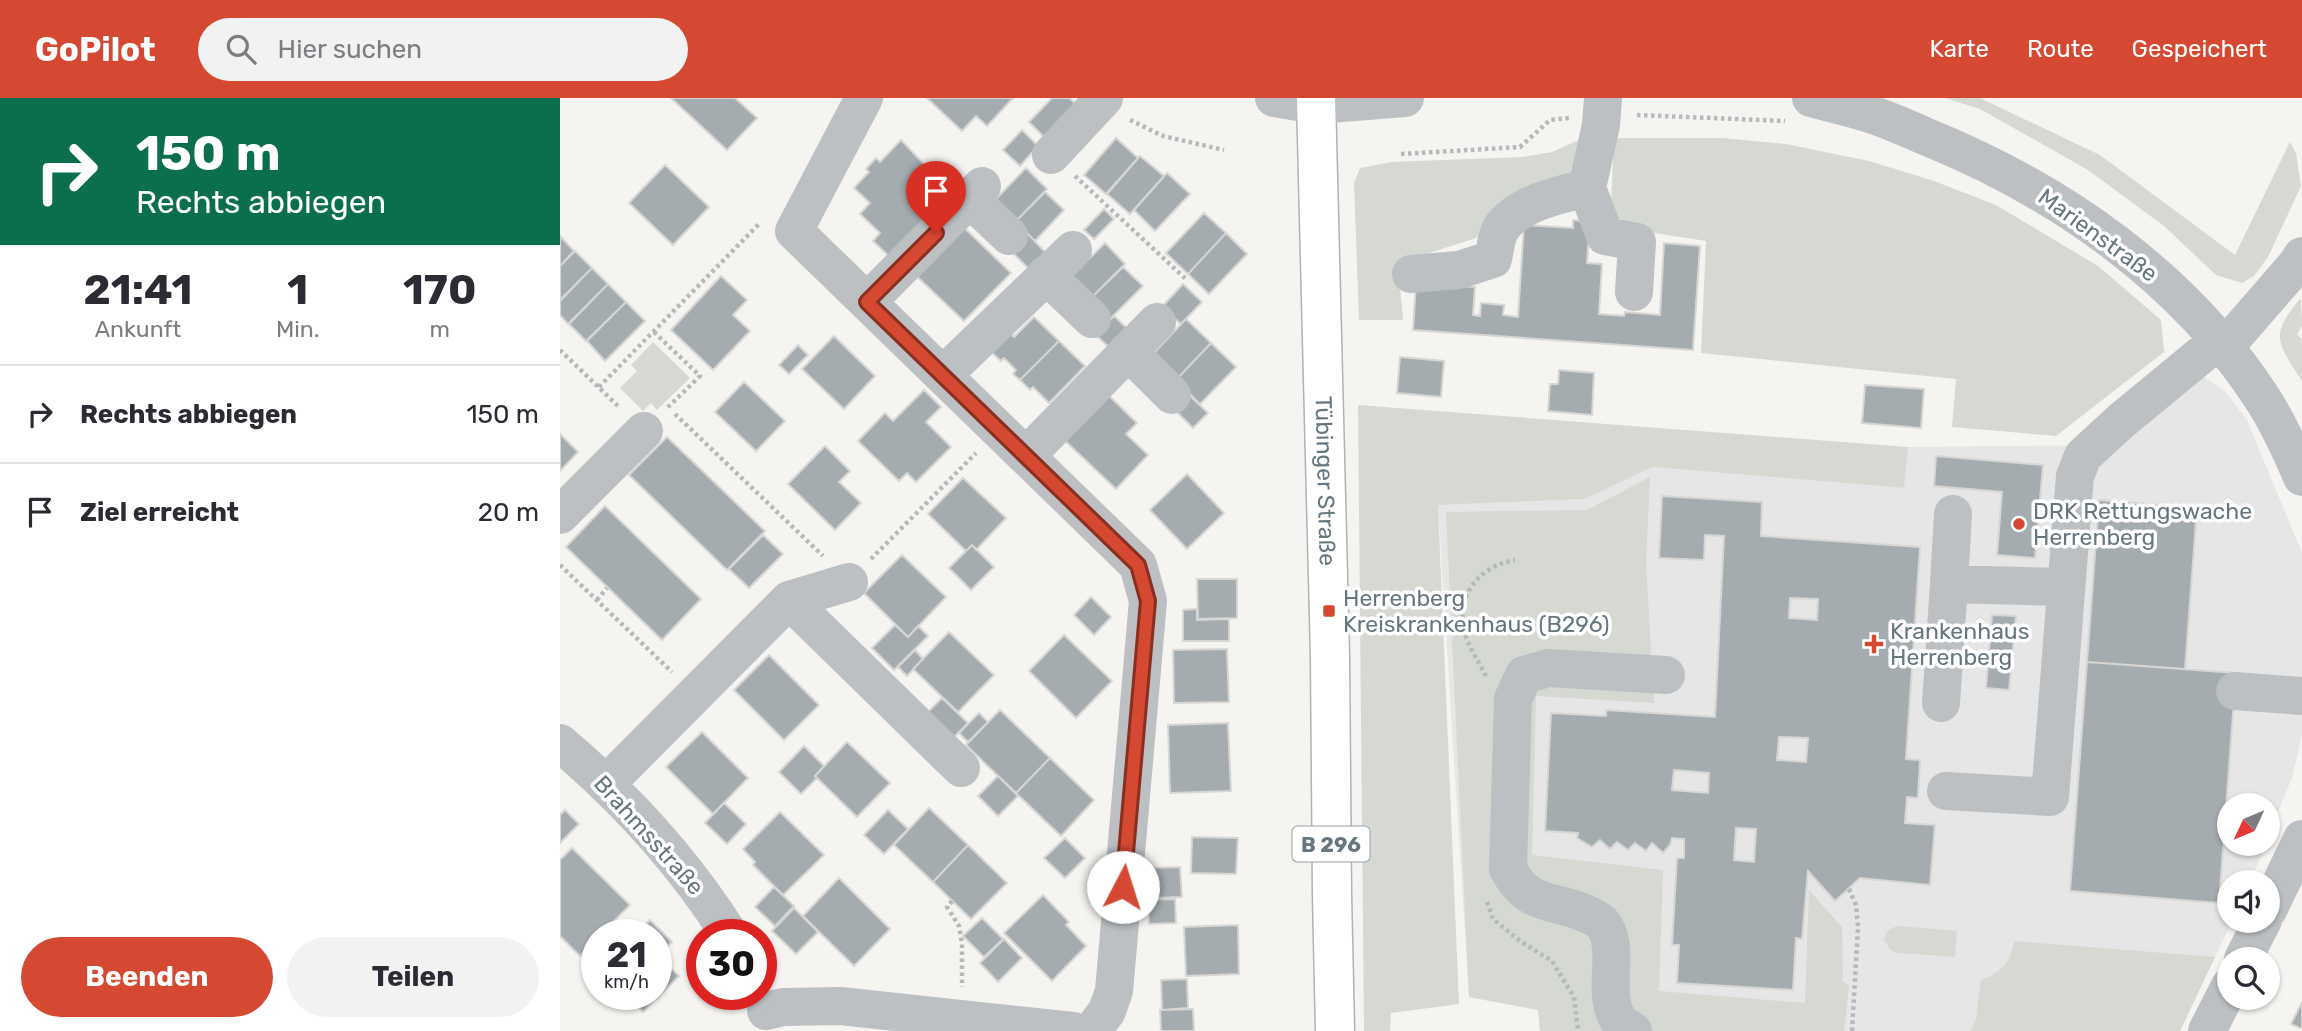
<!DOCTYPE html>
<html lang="de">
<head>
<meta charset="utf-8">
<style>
  body { margin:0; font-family:Rubik,sans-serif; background:#f2f2f3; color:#2b2b33; height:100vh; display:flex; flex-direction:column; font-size:26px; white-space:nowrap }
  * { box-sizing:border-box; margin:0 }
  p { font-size:23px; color:#7c7c81 }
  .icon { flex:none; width:38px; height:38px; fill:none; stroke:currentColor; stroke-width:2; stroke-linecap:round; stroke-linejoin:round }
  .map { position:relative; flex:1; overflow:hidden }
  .panel { display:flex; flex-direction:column; background:#fff; width:560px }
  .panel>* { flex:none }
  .hud { background:#0b6e4f; color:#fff; overflow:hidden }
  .needle { width:46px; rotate:226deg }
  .tools { position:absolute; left:1657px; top:695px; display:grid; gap:14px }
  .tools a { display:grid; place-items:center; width:63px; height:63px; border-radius:50%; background:#fff; box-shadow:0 2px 5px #0004; font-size:35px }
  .speed { position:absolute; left:21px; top:821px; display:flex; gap:14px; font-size:35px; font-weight:700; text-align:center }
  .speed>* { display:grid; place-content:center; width:91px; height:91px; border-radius:50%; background:#fff; box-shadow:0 2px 5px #0004; line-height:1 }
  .speed small { font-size:18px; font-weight:400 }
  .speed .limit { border:10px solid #d22; background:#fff; color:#111 }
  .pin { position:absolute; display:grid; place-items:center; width:60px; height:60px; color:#fff; margin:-72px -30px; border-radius:50% 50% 50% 0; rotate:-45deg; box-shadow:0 0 7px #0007 }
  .pin .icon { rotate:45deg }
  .me { position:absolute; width:77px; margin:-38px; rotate:5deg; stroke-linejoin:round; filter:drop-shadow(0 0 5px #0008) }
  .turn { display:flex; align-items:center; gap:24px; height:147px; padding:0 21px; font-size:32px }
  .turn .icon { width:91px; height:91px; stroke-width:2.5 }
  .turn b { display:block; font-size:49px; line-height:60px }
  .eta { display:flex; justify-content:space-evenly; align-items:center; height:119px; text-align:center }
  .eta b { font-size:42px; font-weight:700; line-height:49px }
  .cta { display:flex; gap:14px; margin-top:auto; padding:14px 21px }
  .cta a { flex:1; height:80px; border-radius:42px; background:#d54831; color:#fff; font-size:28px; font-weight:700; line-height:80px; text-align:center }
  .cta a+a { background:#f2f2f3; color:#2b2b33 }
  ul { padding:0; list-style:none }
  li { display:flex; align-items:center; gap:21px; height:98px; padding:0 21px; border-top:2px solid #e1e1e2 }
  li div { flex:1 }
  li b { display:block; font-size:26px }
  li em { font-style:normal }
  header { display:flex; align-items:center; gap:42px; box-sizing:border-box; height:98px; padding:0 35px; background:#d54831; color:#fff }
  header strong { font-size:33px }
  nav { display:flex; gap:38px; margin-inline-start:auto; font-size:24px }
  .search { width:490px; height:63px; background:#f2f2f3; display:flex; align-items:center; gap:18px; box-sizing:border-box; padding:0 24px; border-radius:38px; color:#7c7c81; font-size:26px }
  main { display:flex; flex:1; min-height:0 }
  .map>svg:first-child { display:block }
</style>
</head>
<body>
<header>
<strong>GoPilot</strong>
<div class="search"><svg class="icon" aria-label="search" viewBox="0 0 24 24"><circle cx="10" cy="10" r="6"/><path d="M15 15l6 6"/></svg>Hier suchen</div>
<nav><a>Karte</a><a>Route</a><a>Gespeichert</a></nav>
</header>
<main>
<section class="panel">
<div class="hud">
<div class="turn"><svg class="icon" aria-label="right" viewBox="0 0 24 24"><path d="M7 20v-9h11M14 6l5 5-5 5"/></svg><div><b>150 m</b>Rechts abbiegen</div></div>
</div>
<div class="eta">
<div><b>21:41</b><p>Ankunft</p></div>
<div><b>1</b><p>Min.</p></div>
<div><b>170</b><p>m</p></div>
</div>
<ul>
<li><svg class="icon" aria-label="right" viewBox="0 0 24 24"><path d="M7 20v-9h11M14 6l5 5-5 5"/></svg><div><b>Rechts abbiegen</b></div><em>150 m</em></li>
<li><svg class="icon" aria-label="arrive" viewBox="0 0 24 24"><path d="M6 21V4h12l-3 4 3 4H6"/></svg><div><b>Ziel erreicht</b></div><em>20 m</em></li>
</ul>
<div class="cta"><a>Beenden</a><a>Teilen</a></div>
</section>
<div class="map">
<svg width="1742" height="933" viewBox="0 0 1742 933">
  <rect width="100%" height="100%" fill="#f5f4f1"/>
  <!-- built -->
  <path fill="#e5e6e5" d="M1640 276 1665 293 1687 322 1742 455V636L1733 677 1708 739V707H1670V746H1706L1690 784H1670V822L1672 823 1620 933H980L978 912 909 899 878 407 1025 401 1092 369 1343 390 1348 349 1558 347Z"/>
  <!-- green -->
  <path fill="#d5d9d1" d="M1385 0H1420L1540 57 1675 157 1730 44 1736 55 1741 88 1708 159 1694 178 1682 185 1656 177 1604 128 1528 72 1420 11Z
    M1054 40H1163L1226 46 1309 63 1374 83 1436 107 1538 168 1601 222 1604 254 1496 338 1392 329 1396 281 1141 255 1146 143 1050 128Z
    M1021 41 1025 52 1005 86 938 113 916 140 838 165 843 222H799L794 85 800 70 832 64 962 59 992 54Z
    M1741 200 1742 228 1737 236 1742 242V283C1718 245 1708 238 1741 200Z
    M93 244 130 280 97 312 91 305 83 313 60 290 77 273 71 267Z
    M798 307 1348 349 1344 390 1092 369 1025 401 878 407 899 906 831 915 830 933H804Z
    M1090 379 1086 464 1094 605 976 598 972 757 1103 772 1099 893 1245 905 1249 792 1282 829 1283 883 1289 888 1284 933H980L978 912 909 899 886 414 1027 412Z
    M1339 828 1397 833 1395 859 1339 855 1331 853 1324 842C1326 833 1330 830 1339 828Z
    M1454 843 1655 859 1620 933H1410L1416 922 1421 882C1441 875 1451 864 1454 843Z"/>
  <!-- building -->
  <path fill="#a4acb0" stroke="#d6d6d4" stroke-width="2" fill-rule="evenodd" d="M111 0H175L197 20 167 52Z
    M367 0H453L427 28 416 18 402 33Z
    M492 0H509L517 7 485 40 469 24Z
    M462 32 478 48 460 68 443 52Z
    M556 40 578 60 546 96 524 77Z
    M341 42 381 84 377 88 390 100 332 161 313 143 320 135 300 116 310 105 294 90 309 74 306 71 316 60 320 64Z
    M580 58 604 78 570 116 547 96Z
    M105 67 149 109 113 147 69 105Z
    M466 70 487 91 457 122 436 101Z
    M607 75 630 96 595 133 574 112Z
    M485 94 504 112 475 143 455 124Z
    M544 111 554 121 534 141 524 132Z
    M644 115 666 135 628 176 606 155Z
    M396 122 451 175 404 223 349 171Z
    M1013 122 1030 124 1027 165 1042 166 1039 216 1064 218 1065 214 1100 217 1104 145 1140 148 1133 252 853 232 856 185 915 189 913 217 920 218 921 205 944 207 943 217 958 219 964 127 1013 130Z
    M666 135 687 156 649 196 628 176Z
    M468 136 486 155 470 172 451 153Z
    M0 138 14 153 0 168Z
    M545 145 565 166 533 198 512 178Z
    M15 153 32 170 0 202V168Z
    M563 169 583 188 550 221 530 201Z
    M32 170 48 186 8 226 0 217V203Z
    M161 178 187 202 173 217 190 233 153 272 111 232Z
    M48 186 66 204 26 243 9 226Z
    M623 186 642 204 621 226 602 209Z
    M66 204 85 223 45 263 27 243Z
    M554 218 574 237 556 256 536 237Z
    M474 219 499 243 460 282 453 276 456 272 444 260 441 263 430 253 449 234 454 239Z
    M626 221 651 245 616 282 591 258Z
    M274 238 315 278 284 311 242 271Z
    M499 243 525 268 489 305 473 289 470 292 460 282Z
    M651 245 676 269 640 306 616 282Z
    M238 247 248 257 229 276 219 267Z
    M840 259 884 263 881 299 837 295Z
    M999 272 1034 275 1032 317 988 313 990 286H998Z
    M184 284 225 323 196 353 155 314Z
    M1305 287 1364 291 1361 330 1302 325Z
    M542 291 577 325 566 336 588 357 556 391 499 337Z
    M364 292 381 309 366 324 391 349 356 384 347 375 339 383 298 343 325 315 333 323Z
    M629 297 648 315 633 330 615 312Z
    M0 336 18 354 0 373Z
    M107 339 205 433 167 472 69 377Z
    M265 348 290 373 279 384 301 405 275 432 228 386Z
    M1376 358 1483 367 1475 460 1437 457 1442 394 1374 388Z
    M627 376 664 415 627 451 590 412Z
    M403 380 446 420 416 452 412 447 406 453 368 416Z
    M1102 398 1202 404 1201 438 1360 449 1346 661 1360 662 1358 700 1347 699 1345 725 1375 727 1370 787 1300 780 1275 803 1248 773 1242 841 1236 840 1233 892 1117 885 1119 847H1112L1117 760H1124V741L1112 740 1110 747 1103 755 1092 745 1086 753 1075 745 1068 752 1057 744 1050 751 1040 742 1032 749 1017 740 1018 735 985 733 991 615 1046 618V612L1155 619 1164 438 1145 437 1144 462 1099 460ZM1230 500 1258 501 1257 522 1229 520ZM1219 639 1248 640 1246 664 1217 662ZM1114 672 1149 675 1148 695 1112 692ZM1176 730 1196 731 1194 764 1174 762Z
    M1539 402 1637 410 1625 571 1527 564Z
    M45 408 141 501 102 542 6 449Z
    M203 437 223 456 189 490 169 471Z
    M412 447 434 469 411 492 389 470Z
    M342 457 386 499 348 539 304 495Z
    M637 481H677V520L638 521Z
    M531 499 551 519 534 537 514 517Z
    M637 511V522L669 521V543H623V512Z
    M1432 517 1456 518 1449 592 1426 590Z
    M335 527 348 539 358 528 368 538 334 572 312 550Z
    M389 534 434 577 398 614 353 571Z
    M504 537 552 583 516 620 469 573Z
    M667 551 669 604 614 605 613 552Z
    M355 552 363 561 347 578 338 569Z
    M209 557 259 607 224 642 174 592Z
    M1527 564 1676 575 1659 805 1510 793Z
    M382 600 408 625 387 646 361 621Z
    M440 612 490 660 456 695 406 647Z
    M419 615 428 624 408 644 399 635Z
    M668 625 671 693 610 695 608 627Z
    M142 634 188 680 153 716 106 669Z
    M287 644 330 685 297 719 255 678Z
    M244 648 264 668 255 678 257 680 241 696 219 674Z
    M490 660 534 702 501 738 456 695Z
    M438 678 458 698 438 718 418 698Z
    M164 705 186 726 167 746 145 725Z
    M369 710 408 747 373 784 334 747Z
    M5 712 19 726 0 745V717Z
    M328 712 348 731 324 756 304 737Z
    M220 714 264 757 223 797 193 767 195 764 183 751Z
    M632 739 678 740 676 776 631 775Z
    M505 740 525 760 505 780 484 760Z
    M408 747 447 785 411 821 373 784Z
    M12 750 70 807 41 836H37V841L20 858 0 838V762Z
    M620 769 622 799 594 800 593 770Z
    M279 780 330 831 294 868 243 818Z
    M214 789 234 808 215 828 195 809Z
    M483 797 509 824 506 827 526 848 492 883 444 835Z
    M615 801 616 825 589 826 588 802Z
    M234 810 258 834 236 856 212 833Z
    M422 820 443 841 424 859 403 838Z
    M90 822 112 844 98 858 119 878 83 914 66 896H96V836H75Z
    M678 827 679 876 626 878 624 829Z
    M444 841 462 860 438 884 420 865Z
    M627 881 628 910 602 912 601 882Z
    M1742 904V931L1731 926Z
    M633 911 634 933H601L600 912Z"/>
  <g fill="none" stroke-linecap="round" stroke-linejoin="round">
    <!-- major casing -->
    <g stroke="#adb3b6" stroke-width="41">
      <g id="major">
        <path id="s1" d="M756 0 770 559 772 796 775 933"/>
      </g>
    </g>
    <!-- path -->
    <path stroke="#b6b9bb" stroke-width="4.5" stroke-dasharray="3.5 3.5" stroke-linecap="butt" d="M1077 17 1225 23
      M570 22 603 38 664 52
      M841 56 960 49 990 22 1009 20
      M515 78 628 183
      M94 234 140 278 106 311
      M0 252 60 310
      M39 289 200 125
      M115 316 263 458
      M311 461 416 355
      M0 467 112 574
      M37 502 47 490
      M926 578C919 564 908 548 904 533 896 496 920 468 955 462
      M1289 791 1296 807 1298 829 1292 933
      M392 803 387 809 399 828 402 845V889
      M927 804 933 821 960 843 992 863 1014 899 1018 933"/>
    <!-- minor -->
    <path stroke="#bcc0c3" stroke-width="38" d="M304 0 234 133 578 467 588 503 554 893 547 913 532 933
      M714 0 756 7 845 0
      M1251 0C1272 6 1293 10 1313 17 1331 23 1349 31 1367 39 1500 93 1625 180 1704 303 1719 327 1731 353 1742 379
      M491 57 544 0
      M1027 90 1045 138 1077 144 1074 194
      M410 101 449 138
      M851 176 899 172 933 161C935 151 937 136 942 129 960 105 1001 96 1027 90L1041 27 1043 0
      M486 177 532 221
      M307 204 422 88
      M1664 250 1737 166 1742 158
      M568 253 612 297
      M383 277 513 152
      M466 358 597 224
      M0 417 84 333
      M1389 486 1393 416
      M229 502 289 484
      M1675 593 1742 598
      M1381 605 1389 486 1505 489
      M0 645C66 701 123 763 169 836
      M47 685 229 502 401 670
      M1386 693 1490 699 1515 378 1523 358 1561 323 1658 243
      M1708 812 1742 741
      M1683 861 1703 822
      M206 913 223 909 280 908 513 933
      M1073 933C1069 930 1063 928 1060 924 1039 898 1063 849 1042 825 1040 822 1033 819 1029 817 994 800 969 811 948 771L953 601 964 577 988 570 1106 577
      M1647 933 1670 888"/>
    <!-- major -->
    <use href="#major" stroke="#fff" stroke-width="38"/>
  </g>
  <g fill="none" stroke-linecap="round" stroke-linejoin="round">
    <!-- route casing -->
    <g stroke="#8a2f20" stroke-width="18">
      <path id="route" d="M376 135 307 204 578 467 588 503 563 789"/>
    </g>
    <!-- route -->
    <use href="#route" stroke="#d54831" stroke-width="12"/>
  </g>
  <!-- markers -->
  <g fill="#d54831" stroke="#fff" stroke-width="2.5">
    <circle cx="1459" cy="426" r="7"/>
    <rect x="762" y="506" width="14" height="14" rx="3.5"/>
    <path d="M1310.5 535.5h7v7h7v7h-7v7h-7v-7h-7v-7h7z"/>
  </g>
  <g text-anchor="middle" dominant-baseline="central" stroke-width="7" stroke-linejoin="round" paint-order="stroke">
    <!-- shield labels -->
    <rect fill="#fff" stroke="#94a0a6" stroke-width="2" x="732.5" y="728.5" width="77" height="35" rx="5"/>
    <g font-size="21" font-weight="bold" fill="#667780">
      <text x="771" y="746">B 296</text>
    </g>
    <!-- street labels -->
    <g font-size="23" fill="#667780" stroke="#fff">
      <text transform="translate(1538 137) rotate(36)">Marienstraße</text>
      <text stroke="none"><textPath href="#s1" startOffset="383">Tübinger Straße</textPath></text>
      <text transform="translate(89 737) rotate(48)">Brahmsstraße</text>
    </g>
    <!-- poi labels -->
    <g font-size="23" fill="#667780" stroke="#fff" text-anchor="start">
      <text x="1473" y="413">DRK Rettungswache<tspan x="1473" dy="26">Herrenberg</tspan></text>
      <text x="783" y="500">Herrenberg<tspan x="783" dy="26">Kreiskrankenhaus (B296)</tspan></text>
      <text x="1330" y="533">Krankenhaus<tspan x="1330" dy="26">Herrenberg</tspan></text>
    </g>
  </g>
</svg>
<div class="tools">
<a><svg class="needle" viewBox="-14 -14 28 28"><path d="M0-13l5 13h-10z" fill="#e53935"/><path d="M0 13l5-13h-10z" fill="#7c7c81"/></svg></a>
<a><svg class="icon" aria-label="sound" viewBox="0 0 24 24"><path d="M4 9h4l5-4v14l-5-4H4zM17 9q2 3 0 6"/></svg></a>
<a><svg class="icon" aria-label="search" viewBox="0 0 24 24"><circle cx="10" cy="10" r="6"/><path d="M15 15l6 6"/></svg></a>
</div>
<div class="speed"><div>21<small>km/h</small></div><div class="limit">30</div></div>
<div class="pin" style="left:376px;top:135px;background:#d93025"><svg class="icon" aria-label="arrive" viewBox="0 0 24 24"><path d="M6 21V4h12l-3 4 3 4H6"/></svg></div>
<svg class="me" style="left:563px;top:789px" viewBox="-20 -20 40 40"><circle r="19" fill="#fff"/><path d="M0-13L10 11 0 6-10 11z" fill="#d54831"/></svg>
</div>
</main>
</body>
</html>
